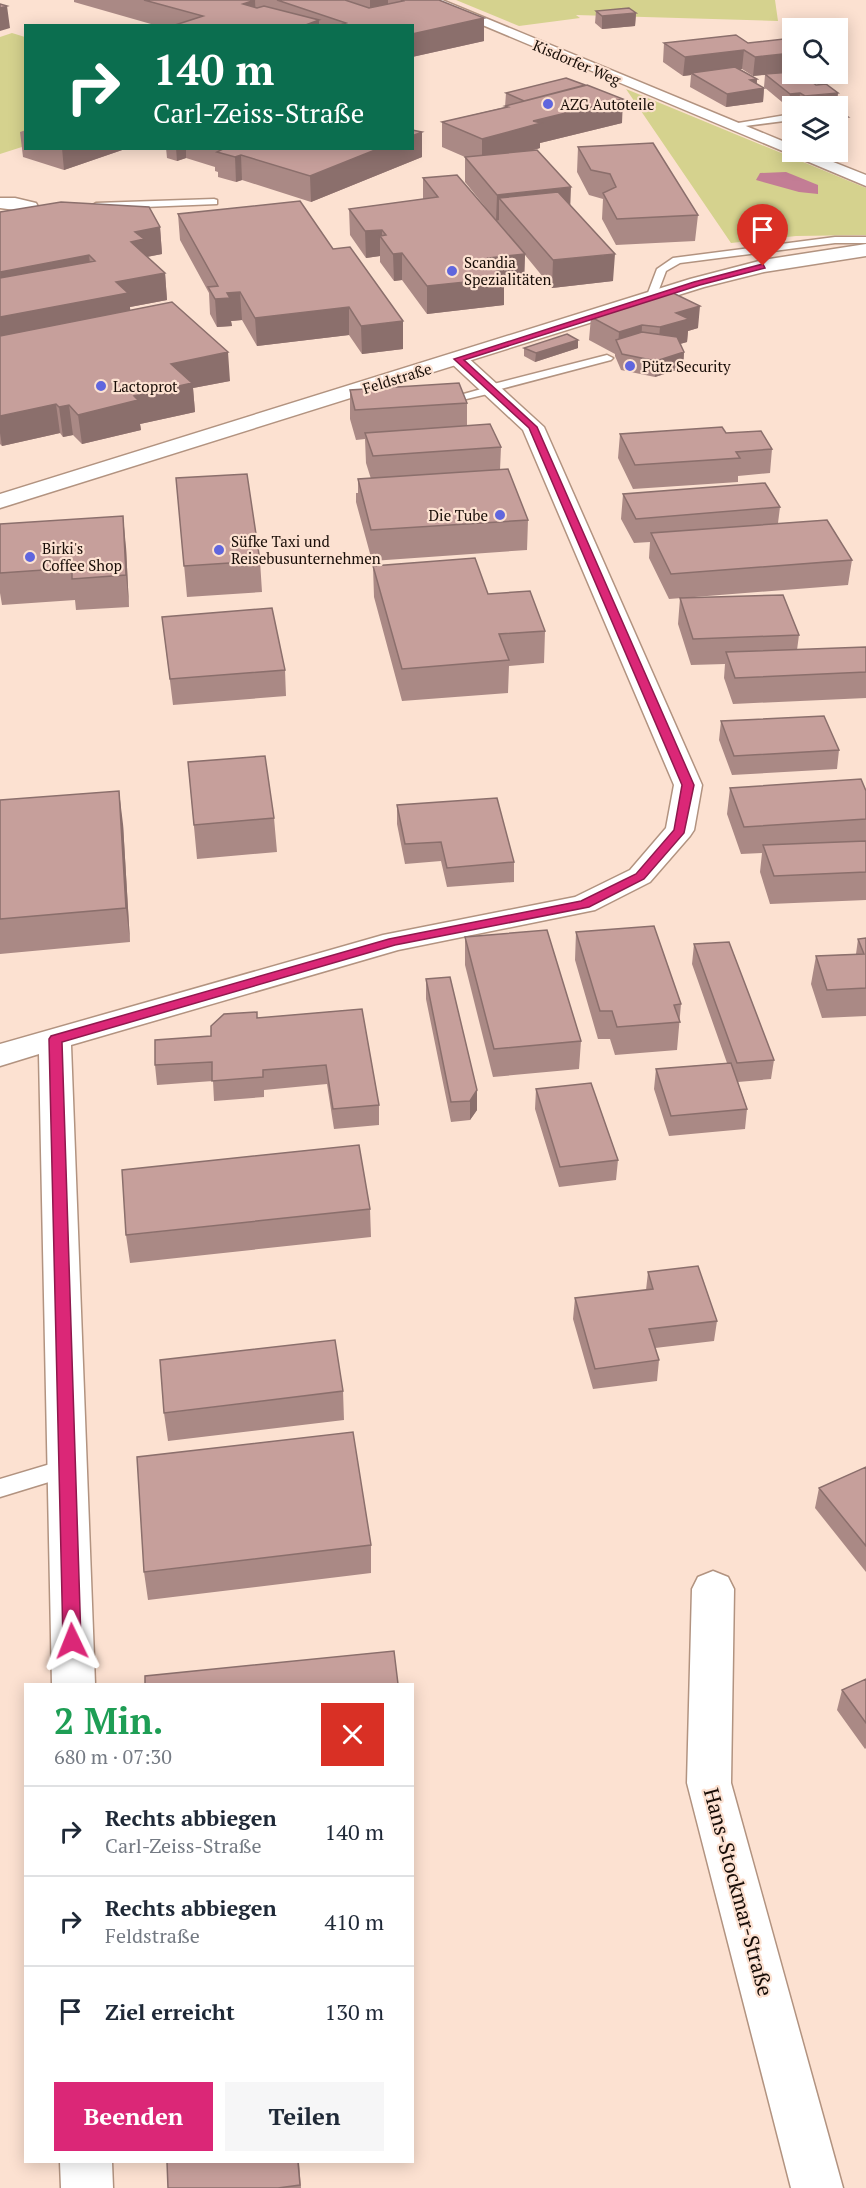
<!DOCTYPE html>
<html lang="de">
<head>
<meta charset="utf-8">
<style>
  body { margin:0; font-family:"PT Serif",serif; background:#f6f6f7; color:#1f2937; height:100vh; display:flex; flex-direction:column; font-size:22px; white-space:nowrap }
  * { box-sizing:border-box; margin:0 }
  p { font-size:20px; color:#747a83 }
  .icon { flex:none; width:33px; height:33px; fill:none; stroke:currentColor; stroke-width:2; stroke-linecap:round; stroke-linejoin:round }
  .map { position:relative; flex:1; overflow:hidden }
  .sheet { position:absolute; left:24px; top:1683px; width:390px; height:480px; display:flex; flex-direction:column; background:#fff; border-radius:0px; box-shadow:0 3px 15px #0003 }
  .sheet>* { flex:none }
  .banner { position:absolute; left:24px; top:24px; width:390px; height:126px; border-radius:0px; box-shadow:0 3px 15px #0003; background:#0b6e4f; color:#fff; overflow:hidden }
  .buttons { position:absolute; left:782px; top:18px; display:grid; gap:12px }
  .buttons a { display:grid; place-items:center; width:66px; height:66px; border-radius:0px; background:#fff; box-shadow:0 3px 15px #0003; font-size:30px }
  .pin { position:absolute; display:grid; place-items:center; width:51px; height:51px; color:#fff; margin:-62px -26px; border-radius:50% 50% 50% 0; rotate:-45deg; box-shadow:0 0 6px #0007 }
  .pin .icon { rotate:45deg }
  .me { position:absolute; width:66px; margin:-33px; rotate:358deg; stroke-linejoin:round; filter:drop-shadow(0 0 4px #0008) }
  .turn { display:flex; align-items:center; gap:21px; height:126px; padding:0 30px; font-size:27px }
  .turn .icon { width:78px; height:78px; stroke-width:2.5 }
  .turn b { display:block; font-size:42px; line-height:51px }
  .round { display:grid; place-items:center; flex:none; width:63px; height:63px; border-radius:0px; background:#f6f6f7 }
  .headline { display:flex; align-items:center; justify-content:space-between; height:102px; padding:0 30px }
  h1 { font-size:36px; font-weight:700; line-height:45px; color:#1e9e55 }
  .button { display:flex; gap:12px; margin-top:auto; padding:12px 30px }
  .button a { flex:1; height:69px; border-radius:0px; background:#db2777; color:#fff; font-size:24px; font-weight:700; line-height:69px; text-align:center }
  .button a+a { background:#f6f6f7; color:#1f2937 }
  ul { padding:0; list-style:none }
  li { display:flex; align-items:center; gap:18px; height:90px; padding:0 30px; border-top:2px solid #e0e1e3 }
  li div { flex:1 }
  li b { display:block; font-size:22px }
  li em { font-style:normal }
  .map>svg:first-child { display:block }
</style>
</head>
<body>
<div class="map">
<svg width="866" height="2188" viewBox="0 0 866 2188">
  <rect width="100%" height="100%" fill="#fce1d1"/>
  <!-- green -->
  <path fill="#d5d28e" d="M456 0H775L778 21 576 15 580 18 519 26Z
    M12 33 25 37V146L0 154V37Z
    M626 89 866 188V235L796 236 731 243Z"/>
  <!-- water -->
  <path fill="#c37d95" d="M786 172 818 185V194L799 192 756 180 760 173Z"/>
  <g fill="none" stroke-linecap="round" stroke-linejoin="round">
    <!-- lane casing -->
    <g stroke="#b29380" stroke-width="3">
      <path id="lane" d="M792 114V120L730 128 726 125Z
        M214 199 217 200V204L96 209 91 206 96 203Z
        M835 237H866V243H835L680 263 666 271 655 300 646 298 657 269 673 258Z
        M607 355 613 358 611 360 497 390 496 392 441 405 435 402 485 388 486 386Z
        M67 1459 75 1462 78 1468 75 1474 0 1497V1479Z"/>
    </g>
    <!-- street casing -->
    <g stroke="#b29380" stroke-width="3">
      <path id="street" d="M0 198H15L36 203 41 212 30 222 0 226V216L23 211 0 208Z
        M458 353 465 355 544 427 702 785 694 830 690 836 650 882 595 910 398 950 71 1045 95 1684H52L39 1054 0 1066V1044L383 935 575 897 630 870 666 828 674 785 523 430 451 363 448 359 451 355Z
        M713 1571 728 1577 734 1589 731 1783 843 2188H791L687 1783 692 1589 698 1577Z
        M60 2162H112L113 2188H61Z"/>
    </g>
    <!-- secondary casing -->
    <g stroke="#b29380" stroke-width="3">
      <path id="secondary" d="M423 0H442L792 145V152H808L866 175V186Z
        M866 244V256L764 272 704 287 0 508V494L690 279 763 260Z"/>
    </g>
    <!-- lane -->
    <use href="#lane" fill="#fff" fill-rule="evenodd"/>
    <!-- street -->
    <use href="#street" fill="#fff" fill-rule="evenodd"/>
    <!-- secondary -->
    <use href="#secondary" fill="#fff" fill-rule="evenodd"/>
  </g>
  <!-- wall -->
  <path fill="#aa8985" d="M74 0H439L484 41 412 57V26H158L74 2Z
    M596 11 636 13 635 26 602 29 595 23Z
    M736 35 792 72 837 106H799L788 107 764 87 765 75 753 76 742 69H740L757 79V84L764 88 763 102 726 107 690 87 691 75 683 76 663 62 664 43Z
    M506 93 622 123 540 143V148L531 151 570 206 613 281 552 288 525 255 524 281 504 283V305L427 314 402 280 394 281 380 262V256L366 258 350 235 349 209 423 199V178L486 208 465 182V157L442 147V122L505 107Z
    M26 130V148H128L64 170 23 157 20 132Z
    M422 132V157L311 202 242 180 236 182 218 177V172L215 171V167L186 158 177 161 167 158 166 148H412Z
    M578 147 698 215 695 241 616 245 602 219 603 199 589 195 577 172Z
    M0 212 160 227 162 254 147 257 165 273 167 300 130 307V310L230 381 193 388 195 412 140 424 141 430 82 444 73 435 63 437 60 433 2 446 0 444Z
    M178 214 333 249 403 321V349L362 354 349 335 257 346 242 320 231 321 232 326 217 327 210 314 209 293 180 240Z
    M591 317 698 328 688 331 687 342 680 344 684 352 683 368 655 377 621 370 615 356V354L589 340Z
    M524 348H578L535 362 524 356Z
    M350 390 467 403V426L501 447 500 470 528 520 527 550 372 561 356 502V493H358V479H371L366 463 365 439 356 440 350 419Z
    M726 433 772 449 770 473 738 476V482L633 489 618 458 620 434Z
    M176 478 260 561 262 592 187 597Z
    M623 494 780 507 778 523 852 560 848 585 669 599 649 558 650 542 634 543 621 519Z
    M0 524 126 547 129 607 76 610 75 600 2 605 0 593Z
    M373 566 488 594 545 631 544 663 509 666 508 693 402 701 374 597Z
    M680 598 799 635 797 650 866 647V698L733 704 724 678 725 664 691 665 678 624Z
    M162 617 285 670 286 696 173 705Z
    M721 721 839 750 837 769 732 775 719 740Z
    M188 762 274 818 277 852 197 859Z
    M730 788 866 791V900L770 904 760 872 762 853 741 854 727 814Z
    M0 800 123 824 130 942 0 954Z
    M397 805 514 862V882L447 887 441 861 405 864 397 824Z
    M576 932 681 1004 677 1050 615 1055 610 1039H598L575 960Z
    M465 937 581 1041 579 1069 493 1077 465 965Z
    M866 938V1016L822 1018 811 984 816 956 856 954 858 939Z
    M694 944 774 1060 771 1079 738 1082 747 1109 745 1129 669 1136 654 1089 656 1069 727 1063 692 964Z
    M426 979 477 1090V1110L470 1120 451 1122 426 999Z
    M362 1009 379 1105V1125L334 1129 327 1084 264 1090V1097L214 1101 213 1081 157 1085 155 1065 211 1036 257 1018Z
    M536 1089 618 1160 616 1180 559 1187 535 1109Z
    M370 1209 371 1237 130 1263 126 1235Z
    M648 1272 717 1321 714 1341 655 1348 659 1360 657 1381 593 1389 573 1319 575 1298 646 1290Z
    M343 1391 344 1420 168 1441 164 1413Z
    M866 1467V1572L815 1508 819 1488Z
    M371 1545V1573L148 1600 144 1572Z
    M866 1679V1748L865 1749 837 1710 842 1690Z
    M299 2162 301 2188H168Z"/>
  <!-- shaded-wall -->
  <path fill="#8b6f6c" d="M255 0 256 23 243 4Z
    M370 0H388V5L370 10Z
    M7 6 10 28 0 31V8Z
    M636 13 635 26 602 29V16Z
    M484 18V41L412 57V34Z
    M319 20V26H303Z
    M744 50 742 69 694 75 691 73V75L683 76 685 57Z
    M792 53V72L753 76 755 57Z
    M757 79 756 89 764 88 763 102 726 107 727 94 750 80Z
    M800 93 799 106 788 107 790 94Z
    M838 93 837 106H804L805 96Z
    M623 99 622 123 540 143V148L482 164V139L533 121Z
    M848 117 846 131 837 132V118Z
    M422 132V157L311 202 310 176 380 148H412V136Z
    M62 148H128L64 170Z
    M176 148H186V158L177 161Z
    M241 155 242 180 236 182 235 157Z
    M571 187 570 213 499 198V220L496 221 497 195Z
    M160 227 162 254 146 257 131 242 135 232Z
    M382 230V239L380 236V256L366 258 365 231Z
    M402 253V280L394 281 393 254Z
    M525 254 524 281 504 283V305L427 314V286L488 258Z
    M615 254 613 281 552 288 553 260Z
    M89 255 92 282 0 300V272Z
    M165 273 167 300 130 307 131 320 0 345V317L116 282Z
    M240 292 242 320 231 321 232 326 217 327 215 299 227 293Z
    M700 306 698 328 688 331 687 342 658 350 660 327 676 313Z
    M349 307V335L257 346 255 318Z
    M403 321V349L362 354 361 326Z
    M642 325 641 348 618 346 619 332Z
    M578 340V348L535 362 536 353Z
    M228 352 230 381 193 388 195 412 140 424 141 430 82 444 78 415 171 364Z
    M684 352 683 368 655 377 656 361Z
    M56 404 60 433 2 446 0 433V416Z
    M69 405 73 435 63 437 59 407Z
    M123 516 126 547 129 607 126 575Z
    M119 791 123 824 130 942 126 908Z
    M477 1090V1110L470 1120V1101Z"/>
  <!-- building -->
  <path fill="#c69f9b" stroke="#8b6f6c" stroke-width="1.5" d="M144 0H255L243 4 257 8 264 6 319 20 303 26H172L203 16Z
    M277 0H345L369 8 403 1 401 0H439L484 18 412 34V26H337L346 23Z
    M0 4 7 6 0 8Z
    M629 8 636 13 602 16 596 11Z
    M736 35 748 43 784 39 792 44V53L755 57 744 50 685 57 664 43Z
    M735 67 757 79 750 80 764 88 727 94 691 73Z
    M792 72V74H801L816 85 826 84 838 93 805 96 800 93 790 94 765 74Z
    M566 78 585 85 524 101 506 93Z
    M587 85 623 99 533 121 541 123 482 139 442 122 508 107 505 106Z
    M837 111 848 117 837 118Z
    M412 130 422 132 412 136Z
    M653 143 698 215 617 219 603 193 616 187 610 174 591 170 578 147Z
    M221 148H380L310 176 241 155 235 157 217 152 223 149Z
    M537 150 571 187 497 195 465 157Z
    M457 175 525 254 488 258 504 278 427 286 402 253 393 254 380 236 386 235 382 230 365 231 349 209 438 197 423 178Z
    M558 192 615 254 553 260 499 198Z
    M300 201 333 249 350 247 403 321 361 326 349 307 255 318 240 292 227 293 230 298 215 299 208 287 218 286 178 214Z
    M61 202 149 207 160 227 135 232 144 239 131 242 165 273 116 282 128 293 0 317V278L95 261 89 255 0 272V212Z
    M671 292 700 306 676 313 689 319 660 327 642 325 619 332 591 317Z
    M172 302 228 352 171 364 192 383 134 396 138 400 78 415 69 405 59 407 56 404 0 416V336Z
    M642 332 677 337 684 352 656 361 622 354 616 340Z
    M567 334 578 340 536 353 524 348Z
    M459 383 467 403 355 410 350 390Z
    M490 424 501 447 373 456 365 433Z
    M722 427 726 433 761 431 772 449 736 452 740 458 635 465 620 434Z
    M508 469 528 520 371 530 358 479Z
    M247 474 260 561 184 566 176 478Z
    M765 483 780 507 636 519 623 494Z
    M123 516 126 575 72 579V568L0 573V524Z
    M827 520 852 560 671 574 651 533Z
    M475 558 488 594 530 591 545 631 499 634 509 660 402 669 373 566Z
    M783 595 799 635 693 639 680 598Z
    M272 608 285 670 170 679 162 617Z
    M866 647V672L735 678 726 652Z
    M824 716 839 750 734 756 721 721Z
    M265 756 274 818 194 825 188 762Z
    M861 779 866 791V819L744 827 730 788Z
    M119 791 126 908 0 919V800Z
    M497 798 514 862 447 868 441 842 405 844 397 805Z
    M866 841V872L774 876 763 845Z
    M654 926 681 1004 674 1005 680 1022 617 1027 612 1011H600L576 932Z
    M547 930 581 1041 494 1049 465 937Z
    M866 938V988L827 990 816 956 864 954 858 939Z
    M729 942 774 1060 737 1063 694 944Z
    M450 977 477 1090 470 1101 451 1102 426 979Z
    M362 1009 379 1105 333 1109 326 1065 263 1070V1077L212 1081V1062L155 1065V1040L211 1036V1026L224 1014 257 1012V1018Z
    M731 1063 747 1109 671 1116 656 1069Z
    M591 1083 618 1160 560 1167 536 1089Z
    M359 1145 370 1209 126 1235 122 1170Z
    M698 1266 717 1321 649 1329 659 1360 595 1369 575 1298 653 1289 648 1272Z
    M335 1340 343 1391 164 1413 160 1360Z
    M353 1432 371 1545 144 1572 137 1457Z
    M866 1467V1546L819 1488Z
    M394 1651 398 1684H145V1676Z
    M866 1679V1723L842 1690Z
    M167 2162H298L300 2185 278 2188H168Z"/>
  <!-- route -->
  <path fill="#db2777" stroke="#8e194d" stroke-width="1.5" d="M763 264 765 268 700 285 464 360 537 427 694 785 684 833 644 879 589 907 395 945 62 1042 81 1641 78 1646 72 1649 66 1646 63 1641 49 1039 51 1036 389 939 581 901 636 874 674 830 682 785 529 428 454 359 694 282Z"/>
  <!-- markers -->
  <g fill="#6066de" stroke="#fce1d1" stroke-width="2">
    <circle cx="548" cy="104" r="6"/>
    <circle cx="452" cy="271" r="6"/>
    <circle cx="630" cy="366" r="6"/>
    <circle cx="101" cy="386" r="6"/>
    <circle cx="500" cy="515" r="6"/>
    <circle cx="219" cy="550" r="6"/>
    <circle cx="30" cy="557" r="6"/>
  </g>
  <g text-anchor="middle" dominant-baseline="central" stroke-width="4.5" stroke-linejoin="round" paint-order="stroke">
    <!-- far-street labels -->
    <g font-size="15" fill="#180d07" stroke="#fce1d1">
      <text transform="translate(577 62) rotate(23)">Kisdorfer Weg</text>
      <text transform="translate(397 378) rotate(-17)">Feldstraße</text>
    </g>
    <!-- far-poi labels -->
    <g font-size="15" fill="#180d07" stroke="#fce1d1" text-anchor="start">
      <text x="560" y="104">AZG Autoteile</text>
      <text x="464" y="262">Scandia<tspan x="464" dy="17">Spezialitäten</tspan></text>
      <text x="642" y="366">Pütz Security</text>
      <text x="113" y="386">Lactoprot</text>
      <text x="488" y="515" text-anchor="end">Die Tube</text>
      <text x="231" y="541">Süfke Taxi und<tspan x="231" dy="17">Reisebusunternehmen</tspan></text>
      <text x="42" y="548">Birki's<tspan x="42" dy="17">Coffee Shop</tspan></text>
    </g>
    <!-- near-street labels -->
    <g font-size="21" fill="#180d07" stroke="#fce1d1">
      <text transform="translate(739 1892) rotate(75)">Hans-Stockmar-Straße</text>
    </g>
  </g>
</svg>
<div class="buttons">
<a><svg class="icon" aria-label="search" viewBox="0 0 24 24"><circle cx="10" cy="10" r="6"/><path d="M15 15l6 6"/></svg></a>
<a><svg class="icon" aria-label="layers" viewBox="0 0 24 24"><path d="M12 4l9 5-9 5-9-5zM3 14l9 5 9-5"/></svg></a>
</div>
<div class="pin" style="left:763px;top:266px;background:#d93025"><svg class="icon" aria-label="arrive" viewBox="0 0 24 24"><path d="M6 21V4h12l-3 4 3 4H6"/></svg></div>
<svg class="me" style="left:72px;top:1641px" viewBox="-20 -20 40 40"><path d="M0-17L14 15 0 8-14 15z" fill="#db2777" stroke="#fff" stroke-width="4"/></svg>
<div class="banner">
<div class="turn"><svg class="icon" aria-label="right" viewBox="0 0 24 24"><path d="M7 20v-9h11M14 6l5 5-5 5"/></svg><div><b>140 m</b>Carl-Zeiss-Straße</div></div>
</div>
<section class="sheet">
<div class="headline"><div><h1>2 Min.</h1><p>680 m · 07:30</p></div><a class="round" style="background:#d93025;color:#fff"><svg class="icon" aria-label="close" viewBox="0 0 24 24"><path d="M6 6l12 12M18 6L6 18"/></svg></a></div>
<ul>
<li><svg class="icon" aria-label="right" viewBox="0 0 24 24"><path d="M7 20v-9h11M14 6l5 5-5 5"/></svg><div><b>Rechts abbiegen</b><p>Carl-Zeiss-Straße</p></div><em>140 m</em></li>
<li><svg class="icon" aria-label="right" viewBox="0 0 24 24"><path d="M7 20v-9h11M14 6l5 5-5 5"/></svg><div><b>Rechts abbiegen</b><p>Feldstraße</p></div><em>410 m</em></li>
<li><svg class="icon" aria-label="arrive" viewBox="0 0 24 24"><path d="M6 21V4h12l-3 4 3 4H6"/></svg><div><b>Ziel erreicht</b></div><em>130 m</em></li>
</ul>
<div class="button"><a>Beenden</a><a>Teilen</a></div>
</section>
</div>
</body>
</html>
